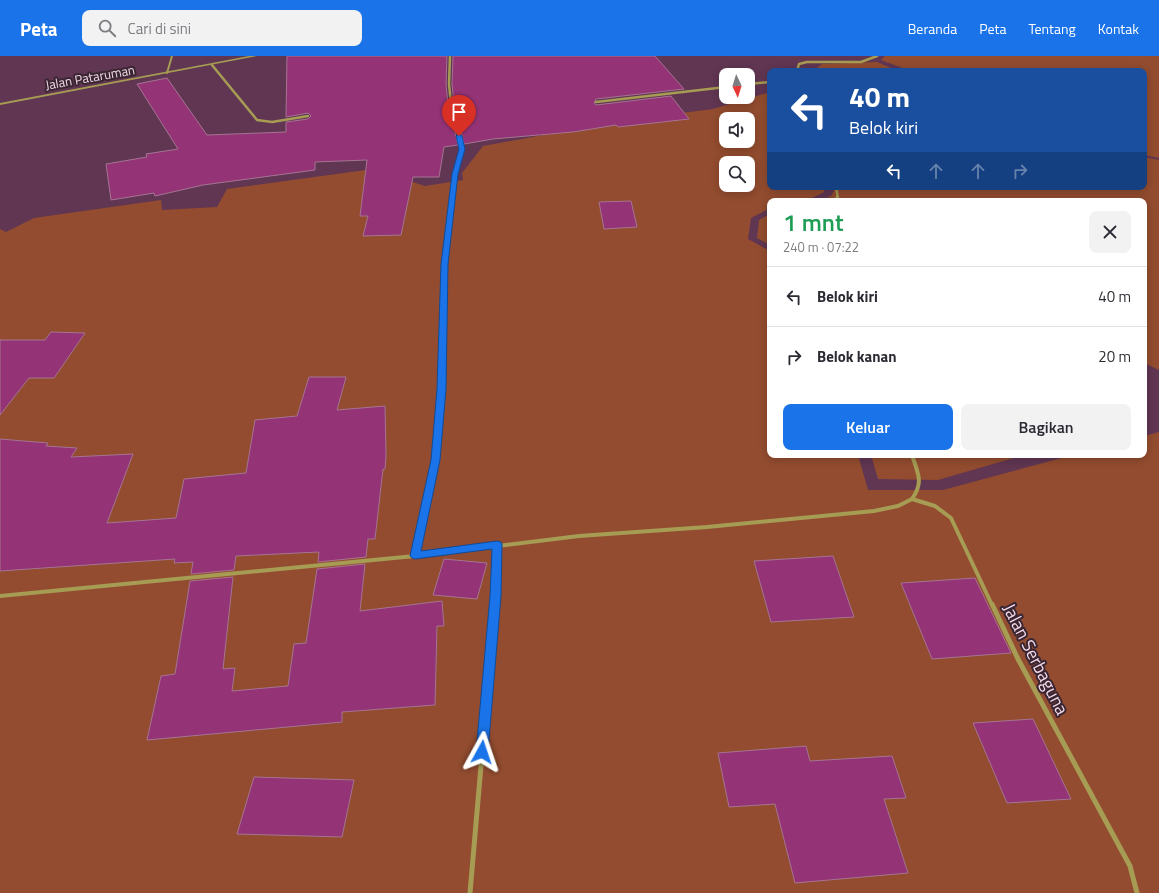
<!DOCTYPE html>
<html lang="id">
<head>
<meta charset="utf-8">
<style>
  body { margin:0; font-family:"Titillium Web",sans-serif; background:#f2f2f3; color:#2b2b33; height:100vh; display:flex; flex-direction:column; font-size:15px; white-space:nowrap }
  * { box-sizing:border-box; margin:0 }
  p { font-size:13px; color:#7c7c81 }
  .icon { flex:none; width:22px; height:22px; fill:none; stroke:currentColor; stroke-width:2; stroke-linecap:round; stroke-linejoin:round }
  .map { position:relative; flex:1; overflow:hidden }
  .panel { position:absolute; left:767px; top:142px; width:380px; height:260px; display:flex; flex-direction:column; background:#fff; border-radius:8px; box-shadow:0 2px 10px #0003 }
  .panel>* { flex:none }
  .top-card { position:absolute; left:767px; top:12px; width:380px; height:122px; border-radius:8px; box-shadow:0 2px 10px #0003; background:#1a4fa0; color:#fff; overflow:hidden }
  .needle { width:26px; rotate:176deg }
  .buttons { position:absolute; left:719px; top:12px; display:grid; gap:8px }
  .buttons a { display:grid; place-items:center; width:36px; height:36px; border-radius:8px; background:#fff; box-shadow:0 2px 10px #0003; font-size:20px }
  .pin { position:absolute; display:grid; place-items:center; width:34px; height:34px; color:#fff; margin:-41px -17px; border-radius:50% 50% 50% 0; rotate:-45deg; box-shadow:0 0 4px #0007 }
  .pin .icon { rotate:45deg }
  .me { position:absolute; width:44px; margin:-22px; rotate:5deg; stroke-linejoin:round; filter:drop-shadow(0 0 3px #0008) }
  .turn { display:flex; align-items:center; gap:14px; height:84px; padding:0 16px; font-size:18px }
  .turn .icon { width:52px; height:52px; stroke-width:2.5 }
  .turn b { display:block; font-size:28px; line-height:34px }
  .lanes { display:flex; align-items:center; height:38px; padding:0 16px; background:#0003; justify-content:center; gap:20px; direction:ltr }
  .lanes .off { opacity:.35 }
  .round { display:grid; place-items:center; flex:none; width:42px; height:42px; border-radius:8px; background:#f2f2f3 }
  .head { display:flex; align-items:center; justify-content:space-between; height:68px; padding:0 16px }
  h1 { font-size:24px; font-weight:600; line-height:30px; color:#1e9e55 }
  .cta { display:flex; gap:8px; margin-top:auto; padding:8px 16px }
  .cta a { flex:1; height:46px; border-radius:8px; background:#1a73e8; color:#fff; font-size:16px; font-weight:600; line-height:46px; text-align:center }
  .cta a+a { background:#f2f2f3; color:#2b2b33 }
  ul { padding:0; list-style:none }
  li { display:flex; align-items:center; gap:12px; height:60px; padding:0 16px; border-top:1px solid #e1e1e2 }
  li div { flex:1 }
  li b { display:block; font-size:15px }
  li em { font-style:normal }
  header { display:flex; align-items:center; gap:24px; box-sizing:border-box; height:56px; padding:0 20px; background:#1a73e8; color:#fff }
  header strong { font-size:19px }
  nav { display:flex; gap:22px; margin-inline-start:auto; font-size:14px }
  .search { width:280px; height:36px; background:#f2f2f3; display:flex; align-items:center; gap:10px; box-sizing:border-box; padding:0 14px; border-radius:8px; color:#7c7c81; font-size:15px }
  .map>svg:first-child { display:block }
</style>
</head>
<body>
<header>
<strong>Peta</strong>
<div class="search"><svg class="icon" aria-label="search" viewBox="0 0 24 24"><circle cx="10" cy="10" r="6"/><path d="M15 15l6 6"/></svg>Cari di sini</div>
<nav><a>Beranda</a><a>Peta</a><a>Tentang</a><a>Kontak</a></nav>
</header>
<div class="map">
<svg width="1159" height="837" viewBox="0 0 1159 837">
  <rect width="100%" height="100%" fill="#613652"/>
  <!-- green -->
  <path fill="#934c2f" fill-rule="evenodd" d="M885 0H1159V102L1144 99V15H907L908 14 881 4Z
    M877 6 898 15H813L822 8Z
    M770 36V131H824V136L806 145H770V152L751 162 748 183 770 195V399H858L868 434H943L1073 399H1144V380L1159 376V837H0V173L6 176 34 162 161 144 162 154 217 151 227 133 373 113 425 130 463 124 462 117 483 90 620 65 713 53ZM726 63H748V85H726ZM726 107H748V129H726Z
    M1144 101 1159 104V314L1144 307V145H820L831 140 836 131H1144Z
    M770 158V189L757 182 759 164Z
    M871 399H1024L938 424 878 423Z"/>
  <!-- building -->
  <path fill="#943376" stroke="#a57492" d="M287 0H447L446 28 448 48 458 89 444 91 439 121H413L401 179 363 180 368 160H360L367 104 315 106V114L203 129 155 140 154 137 111 144 106 108 147 101 146 98 178 93 137 28 167 22 207 79 286 76V66L308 63 311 60 308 57 286 61Z
    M453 0H655L684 33 596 43 594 47 596 49 671 40 689 63 618 71 616 69 573 76 493 83 464 88 454 48 452 28Z
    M631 145 637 171 604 173 599 146Z
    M51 276 85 277 54 322H29L0 359V284H45Z
    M309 321H346L337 354 385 350 386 400 385 413H383L375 483H368L366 501 318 506 319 496 236 500 234 514 191 518 193 506 174 507 175 503 0 515V383L48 387 46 390 77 392 71 401 133 398 107 467 176 462 184 423 246 417 255 364 297 360Z
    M833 500 854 561 771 566 754 505Z
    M444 503 487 507 477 543 433 539Z
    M365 508 360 555 442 545 444 570H437L435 649 342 656V666L147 684 161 620 175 618 190 525 233 521 223 613 235 612 232 635 288 630 294 588 306 587 317 513Z
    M975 522 1011 597 932 603 901 527Z
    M1033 663 1071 743 1007 747 973 667Z
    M806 690 810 705 892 700 906 742 884 743 908 817 795 827 775 748 729 751 718 697Z
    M254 721 354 724 342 781 237 778Z"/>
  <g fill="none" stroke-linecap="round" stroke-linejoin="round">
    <!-- service -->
    <path stroke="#a69c54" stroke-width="2" d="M167 17 172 0"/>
    <!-- minor-far3 -->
    <path stroke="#a69c54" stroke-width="2.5" d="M450 0 449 28 451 48 462 93 455 118 452 142
      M212 9 257 64 272 66 308 60
      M797 15 799 8 807 6H861L877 0
      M748 28 770 26
      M596 46 726 31
      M836 131 838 142"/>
    <!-- minor-far2 -->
    <path stroke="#a69c54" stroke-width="3" d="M837 141 838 145
      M441 321 444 208 452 141"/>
    <!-- minor-far1 -->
    <path stroke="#a69c54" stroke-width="4" d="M912 399C918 418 924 426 912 443L935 450 951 462 992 549
      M415 500 436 404 441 320
      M0 540 415 500 579 480 707 471 874 455 898 450 912 443
      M495 549 497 489"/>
    <!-- minor -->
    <path stroke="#a69c54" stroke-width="5" d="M992 548 1018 603 1130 810 1137 837
      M470 837 495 548"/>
    <!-- tertiary -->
    <path fill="#a69c54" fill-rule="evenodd" d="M249 0H257L0 49V47Z"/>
  </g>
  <!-- route -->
  <path fill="#1a73e8" stroke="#114b97" d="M459 78 462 80 465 93 458 118 448 208 446 333 440 404 421 495 497 485 501 486 502 488 501 540 488 696 486 700 482 701 478 700 476 696 490 540 492 493 415 503 412 502 410 500 431 404 437 333 441 208 452 118 459 93 456 80Z"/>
  <g text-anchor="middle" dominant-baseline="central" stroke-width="4" stroke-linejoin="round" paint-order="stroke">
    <!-- far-street labels -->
    <g font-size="13" fill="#f4d9e9" stroke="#3a2632">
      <text transform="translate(90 21) rotate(-10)">Jalan Pataruman</text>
    </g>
    <!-- near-street labels -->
    <g font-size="18" fill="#f4d9e9" stroke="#3a2632">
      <text transform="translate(1036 603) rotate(63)">Jalan Serbaguna</text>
    </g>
  </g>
</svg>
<div class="buttons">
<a><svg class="needle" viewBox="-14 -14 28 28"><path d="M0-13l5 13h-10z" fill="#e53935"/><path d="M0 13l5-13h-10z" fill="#7c7c81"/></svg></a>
<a><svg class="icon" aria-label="sound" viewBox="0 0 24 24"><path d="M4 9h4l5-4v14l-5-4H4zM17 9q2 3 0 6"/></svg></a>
<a><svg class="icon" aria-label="search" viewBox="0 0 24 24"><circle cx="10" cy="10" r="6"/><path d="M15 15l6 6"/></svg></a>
</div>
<div class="pin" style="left:459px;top:80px;background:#d93025"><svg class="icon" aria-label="arrive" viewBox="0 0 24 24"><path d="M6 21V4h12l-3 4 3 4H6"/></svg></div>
<svg class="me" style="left:482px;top:696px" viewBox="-20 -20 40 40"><path d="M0-17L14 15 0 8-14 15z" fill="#1a73e8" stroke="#fff" stroke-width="4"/></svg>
<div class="top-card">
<div class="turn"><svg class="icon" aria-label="left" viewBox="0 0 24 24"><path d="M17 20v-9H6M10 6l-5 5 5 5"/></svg><div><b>40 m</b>Belok kiri</div></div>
<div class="lanes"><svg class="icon" aria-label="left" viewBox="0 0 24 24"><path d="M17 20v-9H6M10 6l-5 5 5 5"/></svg><svg class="icon off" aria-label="ahead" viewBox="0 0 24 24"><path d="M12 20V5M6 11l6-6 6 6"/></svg><svg class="icon off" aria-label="ahead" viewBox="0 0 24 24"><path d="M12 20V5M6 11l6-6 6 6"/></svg><svg class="icon off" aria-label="right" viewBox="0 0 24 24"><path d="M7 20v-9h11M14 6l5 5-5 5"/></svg></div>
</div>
<section class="panel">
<div class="head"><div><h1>1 mnt</h1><p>240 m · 07:22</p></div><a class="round"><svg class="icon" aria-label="close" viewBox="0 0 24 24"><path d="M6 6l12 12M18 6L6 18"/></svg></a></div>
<ul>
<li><svg class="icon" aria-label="left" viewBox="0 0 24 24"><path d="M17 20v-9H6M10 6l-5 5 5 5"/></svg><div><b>Belok kiri</b></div><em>40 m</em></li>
<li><svg class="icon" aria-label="right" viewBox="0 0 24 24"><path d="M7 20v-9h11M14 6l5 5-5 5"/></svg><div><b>Belok kanan</b></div><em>20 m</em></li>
</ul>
<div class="cta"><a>Keluar</a><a>Bagikan</a></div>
</section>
</div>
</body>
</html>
